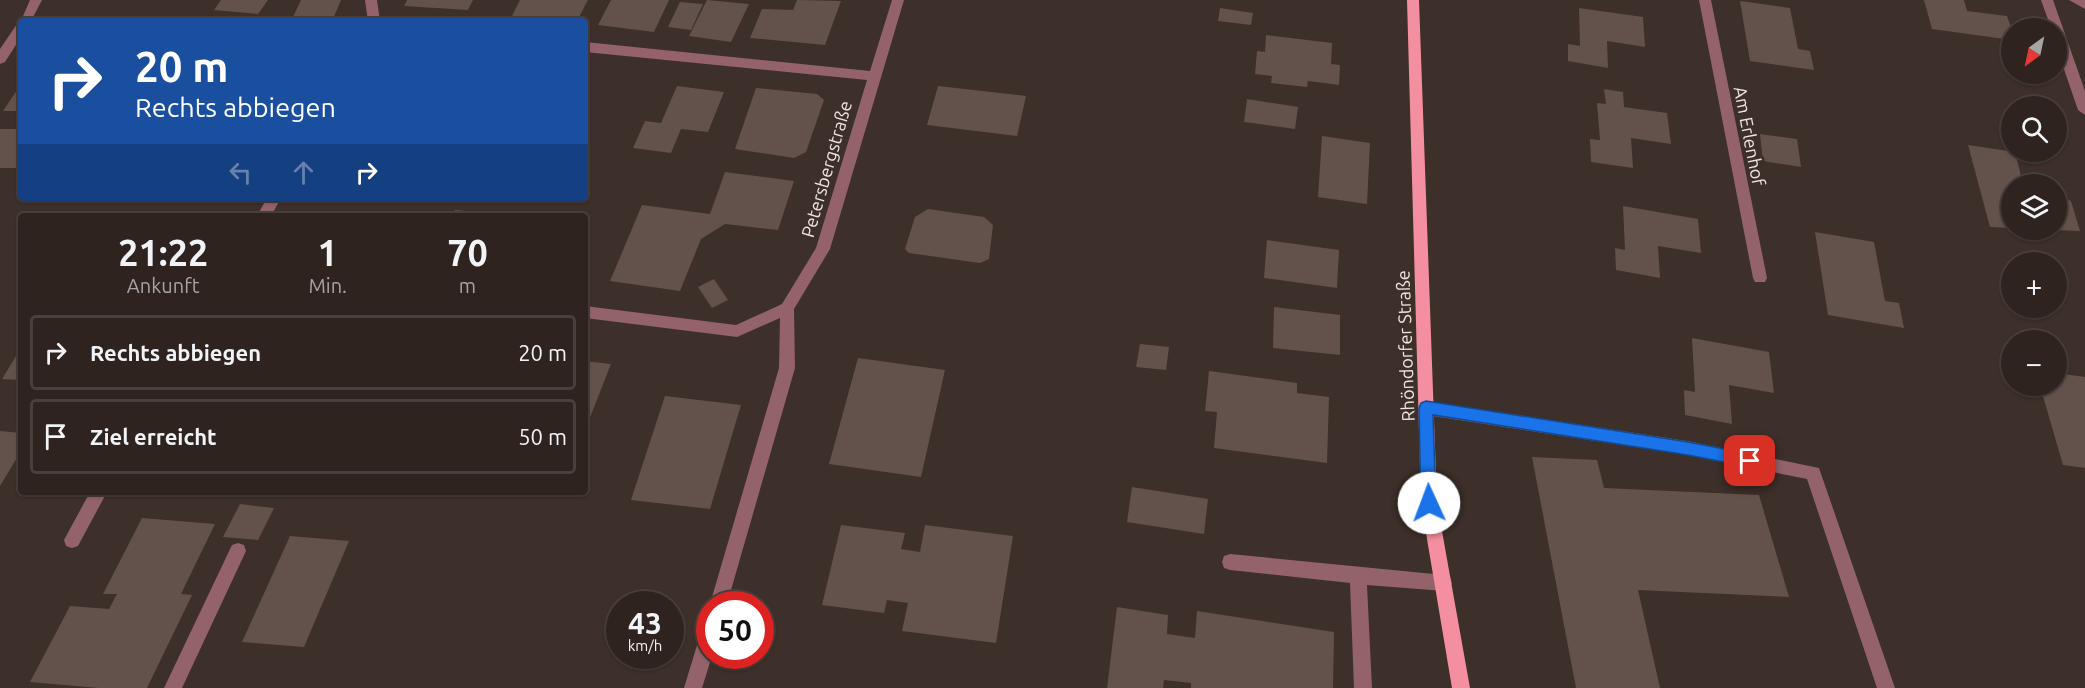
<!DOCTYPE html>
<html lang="de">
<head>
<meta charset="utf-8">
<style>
  body { margin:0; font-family:Ubuntu,sans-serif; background:#362b28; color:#f1f3f6; height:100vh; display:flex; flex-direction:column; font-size:22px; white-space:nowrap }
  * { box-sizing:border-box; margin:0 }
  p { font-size:20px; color:#a7a4a4 }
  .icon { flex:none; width:33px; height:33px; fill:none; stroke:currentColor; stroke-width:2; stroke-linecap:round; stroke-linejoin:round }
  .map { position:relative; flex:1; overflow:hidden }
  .side { position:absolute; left:18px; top:213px; width:570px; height:282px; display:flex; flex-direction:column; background:#2e231f; border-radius:6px; box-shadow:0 2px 4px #0004,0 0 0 2px #49403d }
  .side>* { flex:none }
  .top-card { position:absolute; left:18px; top:18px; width:570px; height:183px; border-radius:6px; box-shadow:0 2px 4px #0004,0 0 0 2px #49403d; background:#1a4fa0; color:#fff; overflow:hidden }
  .needle { width:39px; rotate:213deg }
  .controls { position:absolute; left:2001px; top:18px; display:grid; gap:12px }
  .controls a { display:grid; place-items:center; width:66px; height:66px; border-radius:50%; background:#2e231f; box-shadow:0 2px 4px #0004,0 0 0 2px #49403d; font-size:30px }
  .speed { position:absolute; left:606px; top:591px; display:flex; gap:12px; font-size:30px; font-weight:700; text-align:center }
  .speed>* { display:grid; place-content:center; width:78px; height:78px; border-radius:50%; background:#2e231f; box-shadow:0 2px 4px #0004,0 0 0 2px #49403d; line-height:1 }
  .speed small { font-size:15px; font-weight:400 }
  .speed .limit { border:9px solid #d22; background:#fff; color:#111 }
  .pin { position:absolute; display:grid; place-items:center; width:51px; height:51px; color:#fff; margin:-26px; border-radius:12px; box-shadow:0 3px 9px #0006 }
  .me { position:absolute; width:66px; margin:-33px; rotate:358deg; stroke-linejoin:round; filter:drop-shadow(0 0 4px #0008) }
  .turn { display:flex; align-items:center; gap:21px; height:126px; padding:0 18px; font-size:27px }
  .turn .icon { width:78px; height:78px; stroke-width:2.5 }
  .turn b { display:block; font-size:42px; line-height:51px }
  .lanes { display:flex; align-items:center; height:57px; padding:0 18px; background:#0003; justify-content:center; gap:30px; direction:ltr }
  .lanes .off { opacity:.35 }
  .eta { display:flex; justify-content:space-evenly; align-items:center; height:102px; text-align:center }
  .eta b { font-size:36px; font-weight:700; line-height:42px }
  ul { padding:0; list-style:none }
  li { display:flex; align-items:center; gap:18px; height:75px; margin:0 12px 9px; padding:0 6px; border:3px solid #49403d; border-radius:6px }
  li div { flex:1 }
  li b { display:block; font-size:22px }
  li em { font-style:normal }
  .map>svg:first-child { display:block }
</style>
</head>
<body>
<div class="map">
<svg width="2085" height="688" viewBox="0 0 2085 688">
  <rect width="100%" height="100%" fill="#3d2f29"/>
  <!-- building -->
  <path fill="#62524b" d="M221 0H268L258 14 214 10Z
    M301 0H341L333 19H292Z
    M407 0H473L468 10 404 6Z
    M520 0H588L577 21 512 16Z
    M611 0H669L654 32 598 25Z
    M707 0 749 4 731 42 689 36Z
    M797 0 841 1 825 45 750 38 762 9 793 10Z
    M1924 0H1964L1967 11 2007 16 2012 30V40L1932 29Z
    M1740 1 1790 8 1798 49 1810 51 1814 70 1750 61Z
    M680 2 703 4 691 30 668 27Z
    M1220 8 1253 13 1251 25 1218 21Z
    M1579 8 1643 17 1645 47 1607 41 1608 68 1568 61V44L1580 46Z
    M1266 35 1332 43 1331 64 1340 65 1339 85 1308 81 1307 87 1271 83 1272 76 1255 74 1257 51 1265 52Z
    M21 84V111H3Z
    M677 86 724 92 708 132 681 129 671 153 633 148 645 121 661 123Z
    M938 86 1026 96 1017 136 927 125Z
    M756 88 817 94 824 100 806 152 794 158 735 149Z
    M1604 89 1623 92 1624 107 1667 113 1671 144 1631 138 1633 168 1591 162 1590 139 1600 140 1597 103 1606 104Z
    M1247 99 1298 107 1295 129 1244 122Z
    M0 129H21V168H0Z
    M1760 134 1797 139 1801 167 1763 161Z
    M1322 136 1370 143 1367 204 1318 197Z
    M1968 145 2015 152 2023 184H2012V228L1990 227Z
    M725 172 794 181 778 230 725 224 701 239 680 291 610 281 642 205 710 214Z
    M2056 194 2071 201 2080 231 2056 230Z
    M1623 206 1698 219 1701 253 1658 246 1660 278 1616 270 1615 248 1625 250Z
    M928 209 984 217 993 225 989 259 980 263 909 253 905 249 915 217Z
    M455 210 499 214V216H452Z
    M1815 232 1874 242 1885 301 1899 303 1904 328 1828 315Z
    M1267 240 1339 250 1337 288 1264 278Z
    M714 279 728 300 712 308 698 287Z
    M1274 307 1340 315V355L1273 348Z
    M1692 338 1769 352 1774 393 1729 385 1732 424 1685 415 1684 390 1695 392Z
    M1140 344 1169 347 1166 370 1136 367Z
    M21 348V380L2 379Z
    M858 358 945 370 921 477 829 464Z
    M585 361 611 364 585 430Z
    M1209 371 1297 383V393L1329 397 1327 463 1214 448 1217 412 1205 411Z
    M2056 373 2085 377V468L2063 465 2040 386H2056Z
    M665 396 741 405 710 509 631 500Z
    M0 431 21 433V451L0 486Z
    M1532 457 1597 460 1604 488 1759 495 1789 597 1638 590 1660 688H1576Z
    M1132 487 1208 499 1204 534 1127 522Z
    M240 504 274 508 258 540 223 537Z
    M142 518 215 524 181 594 192 595 147 688H99L30 682 70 606 109 609 117 594H103Z
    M841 525 905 533 901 549 920 552 925 525 1013 536 996 643 902 631 908 603 887 600 884 613 822 605Z
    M290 536 349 541 304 647 242 642Z
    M1117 607 1168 615 1167 634 1195 638 1197 611 1334 632 1333 688H1191V683L1164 680 1163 688H1107Z"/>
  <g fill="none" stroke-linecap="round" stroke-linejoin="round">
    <!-- minor -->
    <path fill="#94626a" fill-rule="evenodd" d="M30 0H42L31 21H21V37L5 62 0 64V49L17 24 20 23Z
      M365 0H377L380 21H368Z
      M892 0H904L830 249 794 309 795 368 727 604H710L779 368 780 318 737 337 585 318V306L736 325 782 304 816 248 867 80 585 52V42L870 71Z
      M1699 0H1711L1767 278 1765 282H1755L1753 278Z
      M2041 0H2053L2085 91V115L2078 110 2056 46V28H2051Z
      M2069 0H2085V9Z
      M267 198H281L271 216H257Z
      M1426 401 1687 441 1819 468 1895 688H1877L1807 479 1687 455 1426 415 1421 413 1418 408 1421 403Z
      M90 492H107L78 546 72 548 66 546 64 540Z
      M238 543 244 545 246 551 182 688H164L232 545Z
      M1230 554 1444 575 1450 577 1452 583 1450 589 1444 591 1367 585 1372 688H1354L1350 583 1230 570 1224 568 1222 562 1224 556Z
      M710 624V656H712L702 688H684L701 632 704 626Z"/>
    <!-- major -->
    <path fill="#f38fa0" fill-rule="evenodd" d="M1407 0H1419L1437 503 1470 688H1452L1421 503Z"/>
  </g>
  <!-- route -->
  <path fill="#1a73e8" stroke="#114b97" stroke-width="1.5" d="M1426 401 1688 442 1750 454 1755 456 1757 461 1755 465 1750 467 1688 455 1433 415 1436 503 1434 508 1429 510 1424 508 1421 503 1419 408 1421 403Z"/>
  <g text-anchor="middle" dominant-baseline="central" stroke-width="6" stroke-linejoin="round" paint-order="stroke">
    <!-- street labels -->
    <g font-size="18" fill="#efe5e1" stroke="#3d2f29">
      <text transform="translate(1750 136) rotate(79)">Am Erlenhof</text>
      <text transform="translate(826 169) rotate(-74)">Petersbergstraße</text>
      <text transform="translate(1405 346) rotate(-92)">Rhöndorfer Straße</text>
    </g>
  </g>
</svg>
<div class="controls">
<a><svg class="needle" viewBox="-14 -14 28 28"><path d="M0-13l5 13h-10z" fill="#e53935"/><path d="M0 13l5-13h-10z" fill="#a7a4a4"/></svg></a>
<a><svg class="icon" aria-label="search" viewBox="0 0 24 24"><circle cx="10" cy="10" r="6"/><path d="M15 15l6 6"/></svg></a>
<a><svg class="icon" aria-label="layers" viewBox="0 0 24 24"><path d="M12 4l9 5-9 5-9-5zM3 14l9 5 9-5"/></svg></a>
<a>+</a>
<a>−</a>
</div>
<div class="speed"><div>43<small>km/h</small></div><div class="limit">50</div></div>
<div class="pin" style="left:1750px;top:461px;background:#d93025"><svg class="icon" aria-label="arrive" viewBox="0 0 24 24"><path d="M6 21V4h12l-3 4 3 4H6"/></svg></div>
<svg class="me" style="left:1429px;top:503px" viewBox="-20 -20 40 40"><circle r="19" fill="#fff"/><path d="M0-13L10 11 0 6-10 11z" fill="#1a73e8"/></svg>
<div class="top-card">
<div class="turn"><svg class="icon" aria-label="right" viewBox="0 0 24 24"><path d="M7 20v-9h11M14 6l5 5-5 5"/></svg><div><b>20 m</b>Rechts abbiegen</div></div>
<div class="lanes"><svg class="icon off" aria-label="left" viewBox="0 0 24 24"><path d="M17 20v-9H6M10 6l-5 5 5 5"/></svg><svg class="icon off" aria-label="ahead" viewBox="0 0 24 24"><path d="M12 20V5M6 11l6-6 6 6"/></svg><svg class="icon" aria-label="right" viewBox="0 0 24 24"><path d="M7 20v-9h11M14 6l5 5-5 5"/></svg></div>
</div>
<section class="side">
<div class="eta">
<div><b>21:22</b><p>Ankunft</p></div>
<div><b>1</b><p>Min.</p></div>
<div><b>70</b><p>m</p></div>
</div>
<ul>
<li><svg class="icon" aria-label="right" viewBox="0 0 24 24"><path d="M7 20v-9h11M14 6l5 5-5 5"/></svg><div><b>Rechts abbiegen</b></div><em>20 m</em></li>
<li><svg class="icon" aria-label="arrive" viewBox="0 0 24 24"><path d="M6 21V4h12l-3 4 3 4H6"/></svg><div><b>Ziel erreicht</b></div><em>50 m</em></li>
</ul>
</section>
</div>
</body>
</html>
